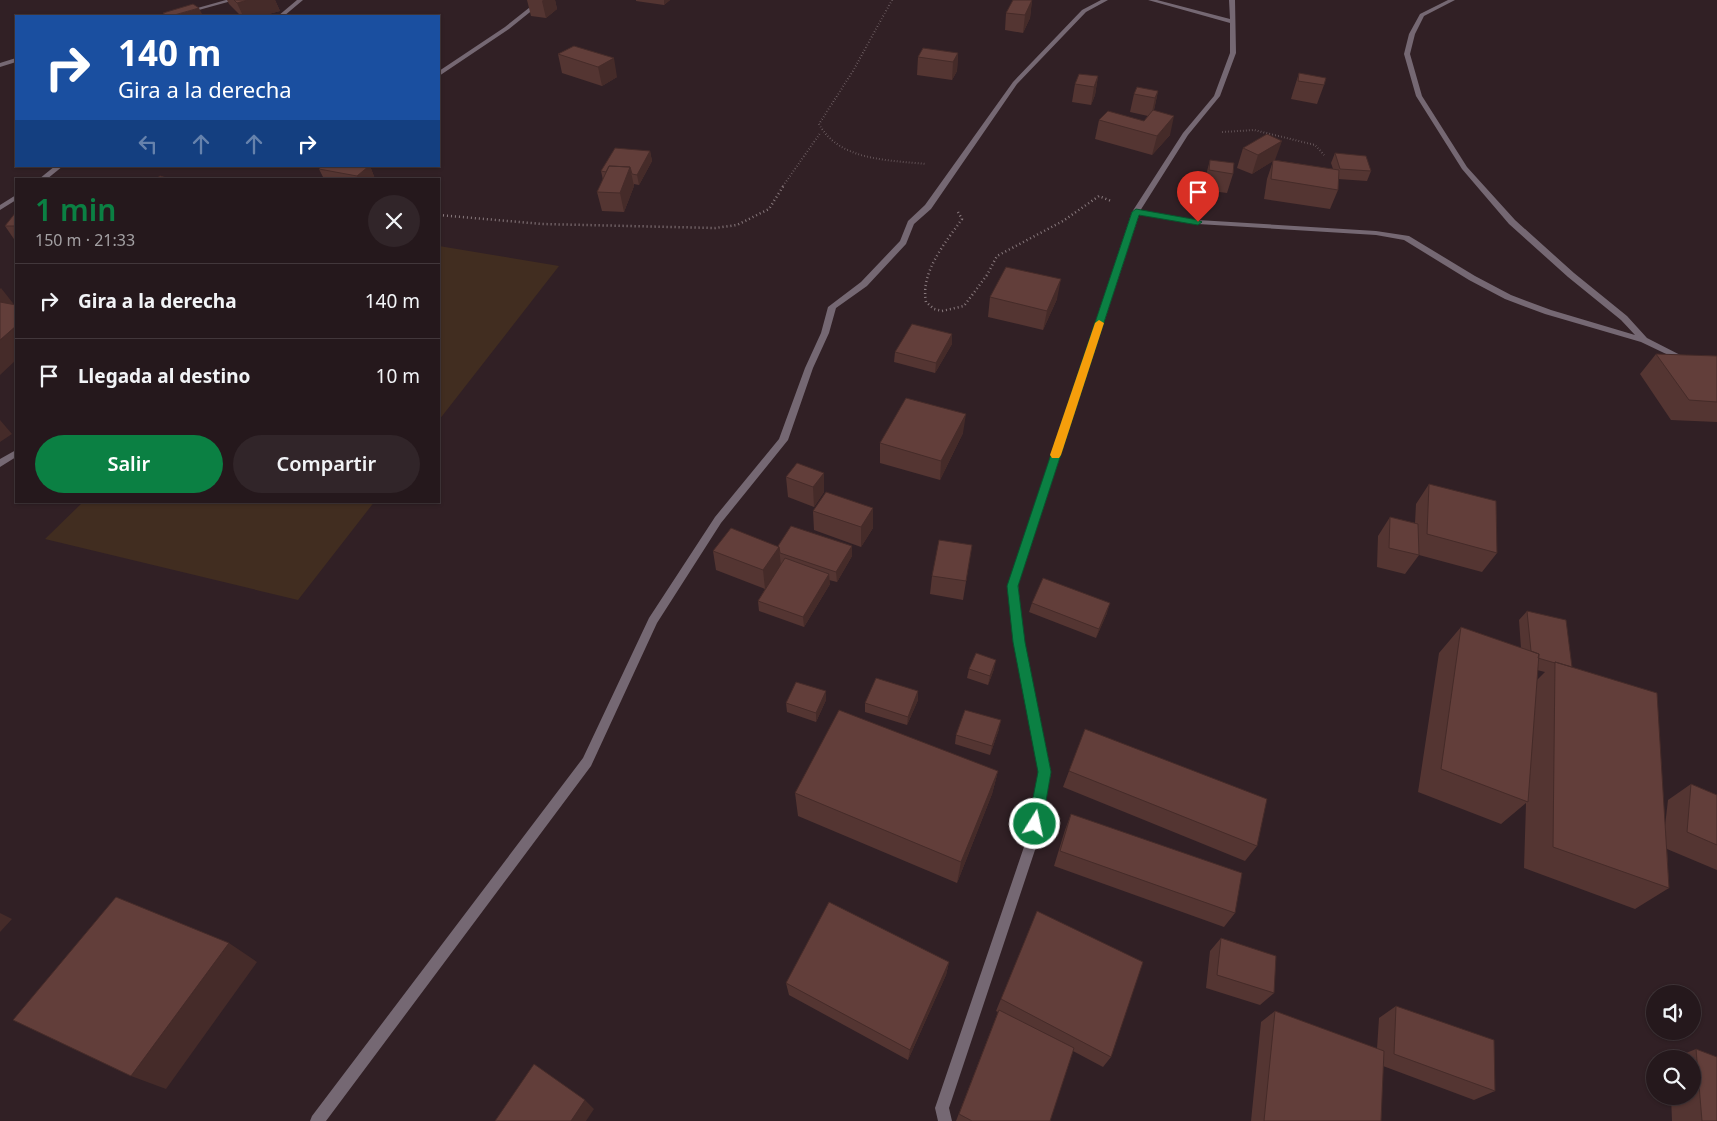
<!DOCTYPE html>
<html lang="es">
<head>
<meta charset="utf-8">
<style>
  body { margin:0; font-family:"Noto Sans",sans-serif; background:#312529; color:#f1f3f6; height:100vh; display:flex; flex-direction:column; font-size:19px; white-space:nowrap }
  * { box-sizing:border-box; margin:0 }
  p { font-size:16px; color:#a3a0a3 }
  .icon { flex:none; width:28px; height:28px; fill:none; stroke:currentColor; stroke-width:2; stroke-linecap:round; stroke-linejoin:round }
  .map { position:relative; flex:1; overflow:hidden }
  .details { position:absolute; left:15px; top:178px; width:425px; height:325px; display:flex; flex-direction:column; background:#25181c; border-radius:0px; box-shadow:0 1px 4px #0004,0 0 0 1px #42373b }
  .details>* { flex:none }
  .banner { position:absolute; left:15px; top:15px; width:425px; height:152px; border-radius:0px; box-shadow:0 1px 4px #0004,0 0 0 1px #42373b; background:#1a4fa0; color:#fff; overflow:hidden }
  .controls { position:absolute; left:1646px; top:985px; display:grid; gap:10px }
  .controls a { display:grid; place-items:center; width:55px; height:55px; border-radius:50%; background:#25181c; box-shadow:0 1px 4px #0004,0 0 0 1px #42373b; font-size:25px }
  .pin { position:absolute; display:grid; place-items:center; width:42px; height:42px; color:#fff; margin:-51px -21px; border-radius:50% 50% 50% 0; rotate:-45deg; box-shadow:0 0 5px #0007 }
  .pin .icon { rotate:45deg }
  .me { position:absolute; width:55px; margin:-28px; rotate:10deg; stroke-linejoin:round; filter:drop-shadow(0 0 4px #0008) }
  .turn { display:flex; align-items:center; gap:18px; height:105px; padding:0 20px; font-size:22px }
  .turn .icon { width:65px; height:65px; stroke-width:2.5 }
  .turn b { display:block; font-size:35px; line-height:42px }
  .lanes { display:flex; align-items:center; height:48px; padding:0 20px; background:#0003; justify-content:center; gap:25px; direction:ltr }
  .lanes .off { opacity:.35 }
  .round { display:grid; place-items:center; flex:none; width:52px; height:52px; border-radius:26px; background:#312529 }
  .head { display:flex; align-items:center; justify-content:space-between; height:85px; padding:0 20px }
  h1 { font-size:30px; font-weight:600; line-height:38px; color:#0b8043 }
  .primary-button { display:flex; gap:10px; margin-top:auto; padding:10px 20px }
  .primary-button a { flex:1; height:58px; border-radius:30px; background:#0b8043; color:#fff; font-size:20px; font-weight:600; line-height:58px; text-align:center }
  .primary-button a+a { background:#312529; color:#f1f3f6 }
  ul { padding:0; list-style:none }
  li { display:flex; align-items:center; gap:15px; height:75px; padding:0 20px; border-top:1px solid #42373b }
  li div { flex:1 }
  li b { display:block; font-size:19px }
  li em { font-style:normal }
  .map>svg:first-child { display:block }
</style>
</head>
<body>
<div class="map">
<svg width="1717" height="1121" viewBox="0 0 1717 1121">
  <rect width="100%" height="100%" fill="#312025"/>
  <!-- green -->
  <path fill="#412d20" d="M439 246 559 266 439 420Z
    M84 501H375L298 600 45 539Z"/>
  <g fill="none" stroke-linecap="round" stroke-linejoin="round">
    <!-- path-far1 -->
    <path stroke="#897a7e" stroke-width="2" stroke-dasharray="0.5 2.5" stroke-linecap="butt" d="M892 0 853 71 819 124C839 161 889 160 926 164
      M1222 132 1254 130 1315 145 1324 155
      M783 186 821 132"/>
    <!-- path -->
    <path stroke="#897a7e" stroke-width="2.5" stroke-dasharray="1 3" stroke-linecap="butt" d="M958 212 962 219C946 242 920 272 926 302L934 309 942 311 964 306 987 275 997 256 1063 221 1099 196 1111 201
      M439 215 542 224 715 228 737 225 769 209 784 185"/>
    <!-- minor -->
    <path fill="#756873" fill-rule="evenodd" d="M226 0H235L177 16H169Z
      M297 0H303L284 16H278Z
      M539 0H545L509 29 439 76V71L505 27Z
      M1101 0H1108L1086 12 1017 84 931 209 914 224 906 244 867 286 836 308 829 333 813 368 788 440 721 523 657 623 591 766 326 1121H310L312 1116 583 758 649 618 715 517 779 439 805 368 821 333 828 307 861 282 900 241 908 221 925 205 1013 82 1082 10Z
      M1148 0H1157L1230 19 1229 0H1235L1236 53 1220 96 1188 135 1140 211 1198 220 1376 231 1409 236 1475 276 1511 295 1551 310 1635 335 1621 320 1568 277 1509 224 1462 169 1416 96 1404 54 1409 34 1420 14 1448 0H1455L1424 16 1415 34 1410 54 1422 96 1467 167 1515 220 1574 273 1627 316 1647 338 1690 360 1686 363 1683 362 1641 342 1545 314 1505 299 1469 280 1404 240 1376 235 1198 224 1139 215 1018 585 1024 642 1051 772 1038 841 949 1108 952 1121H938L935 1108 1026 841 1039 772 1014 642 1008 585 1132 212 1183 133 1214 96 1230 53V23Z
      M16 58V62L0 67V63Z
      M55 166H63L47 179H39Z
      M16 195V200L0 210V205Z
      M16 450V457L0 467V459Z"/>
  </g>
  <!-- wall -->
  <path fill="#543532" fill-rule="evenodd" d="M227 0H275L280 11 261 16H241L229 4Z
    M527 0H555L557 9 546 18 531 16Z
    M636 0H670L664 5 636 1Z
    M1032 0 1030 18 1023 33 1005 30 1006 13Z
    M574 46 617 77 602 86 562 73 558 54Z
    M958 53 957 71 952 80 917 75 918 57Z
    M1299 73 1324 85 1317 104 1291 99 1293 92Z
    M1098 76 1095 95 1091 105 1072 102 1075 84Z
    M1158 91 1154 110 1170 135 1152 155 1095 139 1099 120 1144 121 1148 116 1130 112 1134 94Z
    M1243 148 1275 160 1333 169 1331 163 1335 153 1371 171 1367 181 1338 179V190L1330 209 1264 199 1267 179 1273 161 1252 174 1237 168Z
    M650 151 652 161 639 185 634 184V186L624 212 602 211 597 192 603 180 601 171Z
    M1210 160 1233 174 1227 193 1204 190 1205 179Z
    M370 166 375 179H324L319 169Z
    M16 212V242L5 226Z
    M990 297 1057 299 1043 330 988 317Z
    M952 334V344L935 373 894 362 895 352Z
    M1656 354 1717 356V422L1671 420 1640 374Z
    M963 433 940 480 880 463V443Z
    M797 463 824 492 814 507 788 497 786 477Z
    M1429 484 1497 553 1482 572 1419 555 1405 574 1377 567 1378 536 1390 517 1415 523 1416 504Z
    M873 508V528L861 547 814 530 813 511Z
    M972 545 963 600 930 594 932 576Z
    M778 546H852V556L837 582 829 580 830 584 804 627 759 611 758 601 765 589 716 570 713 551Z
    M1032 603 1107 613 1096 638 1029 612Z
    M1527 611 1572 667 1665 826 1668 800 1691 784 1717 795V870L1667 849 1669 888 1635 909 1524 868 1526 803 1501 824 1418 792 1439 653 1461 627 1521 648 1519 620ZM1537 670 1545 672 1537 680Z
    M969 669H994L988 685 967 678Z
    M826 691V700L816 722 787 712 786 703Z
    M918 691V700L907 725 865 712V703Z
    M999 729 990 755 955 744 956 735Z
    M1085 729 1257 846 1245 861 1063 787Z
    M998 771 992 794 957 883 798 816 795 793Z
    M1071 814 1235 913 1224 927 1054 866 1065 830Z
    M1037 911 1111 1057 1103 1067 1073 1051 1050 1121H956L998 1012 996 1011Z
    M1221 938 1274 993 1260 1005 1206 988 1210 951Z
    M949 962 946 975 908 1060 789 995 786 983Z
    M1396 1006 1495 1091 1474 1100 1383 1066 1381 1121H1251L1261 1022 1275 1011 1377 1049 1379 1018Z
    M1696 1049 1717 1121H1672L1671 1096H1692V1059H1671Z"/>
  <!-- shaded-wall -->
  <path fill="#452b29" d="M248 0H275L280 11 261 16H243L237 3Z
    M543 0H555L557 9 546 18 542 1Z
    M664 0H670L664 5Z
    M1032 0 1030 18 1023 33 1025 15Z
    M199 8 203 16H171Z
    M958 53 957 71 952 80 953 62Z
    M614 58 617 77 602 86 598 67Z
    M1098 76 1095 95 1091 105 1094 87Z
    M1158 91 1154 110 1151 117 1155 98Z
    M1174 116 1170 135 1152 155 1157 136Z
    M1282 141 1275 160 1252 174 1258 155Z
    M650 151 652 161 639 185 637 175Z
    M369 166H370L375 179H358L357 176Z
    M630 167 634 186 624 212 620 193Z
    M1061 279 1057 299 1043 330 1047 311Z
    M1 288 16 307 0 322V289Z
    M16 326V360L0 375V340Z
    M952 334V344L935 373 936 363Z
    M966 414 963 433 940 480 941 461Z
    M0 420 12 434 0 442Z
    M824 473V492L814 507 813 487Z
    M873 508V528L861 547V527Z
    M852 546V556L837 582 836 572Z
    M779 547 781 566 765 589 763 570Z
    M829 574 830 584 804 627 803 617Z
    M1110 603 1107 613 1096 638 1099 629Z
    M996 660 994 669 988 685 990 676Z
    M826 691V700L816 722V713Z
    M918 691V700L907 725 908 717Z
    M1001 720 999 729 990 755 992 746Z
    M998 771 992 794 957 883 961 862Z
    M0 913 12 919 0 932Z
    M229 943 257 962 166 1089 131 1076Z
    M949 962 946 975 908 1060 910 1050Z
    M585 1100 594 1109 586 1121H571Z"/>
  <!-- building -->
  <path fill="#623e3a" stroke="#452b29" d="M234 0H248L237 3Z
    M1013 0H1032L1025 15 1006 13Z
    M193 4 199 8 171 16H167L163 13Z
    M574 46 614 58 598 67 558 54Z
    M923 48 958 53 953 62 918 57Z
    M1299 73 1326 78 1324 85 1298 81Z
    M1079 74 1098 76 1094 87 1075 84Z
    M1137 87 1158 91 1155 98 1134 94Z
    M1153 110 1174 116 1157 136 1099 120 1108 111 1144 121Z
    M1267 134 1282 141 1258 155 1243 148Z
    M615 148 650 151 637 175 632 174 630 167 609 166 606 172 601 171Z
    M1335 153 1366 156 1371 171 1340 169Z
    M1210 160 1234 163 1233 174 1209 170Z
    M1273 160 1339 170 1338 190 1271 179Z
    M322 166H369L357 176 319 169Z
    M609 166 630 167 620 193 597 192Z
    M160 176 170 179H156Z
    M16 212V226H5Z
    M1006 267 1061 279 1047 311 990 297Z
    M0 302 16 305V326L0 340Z
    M912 324 952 334 936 363 895 352Z
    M1656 354 1717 356V402L1689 400Z
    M906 398 966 414 941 461 880 443Z
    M797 463 824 473 813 487 786 477Z
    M1429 484 1496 501 1497 553 1427 534Z
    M826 492 873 508 861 527 813 511Z
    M1390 517 1418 524 1419 555 1389 548Z
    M791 526 852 546 836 572 780 553 779 547 778 546Z
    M731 528 779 547 763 570 713 551Z
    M939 540 972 545 966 581 932 576Z
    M785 558 829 574 803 617 758 601Z
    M1043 578 1110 603 1099 629 1032 603Z
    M1527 611 1566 620 1572 667 1555 662V663L1538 658 1539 654 1531 651Z
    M1461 627 1539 654 1528 802 1441 769Z
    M976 653 996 660 990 676 969 669Z
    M1555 662 1657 693 1669 888 1553 847Z
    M876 678 918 691 908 717 865 703Z
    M796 682 826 691 816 713 786 703Z
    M839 710 998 771 961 862 795 793Z
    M965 710 1001 720 992 746 956 735Z
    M1085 729 1267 799 1257 846 1069 771Z
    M1691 784 1717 795V845L1687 832Z
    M1071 814 1242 873 1235 913 1060 851Z
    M116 897 229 943 131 1076 13 1020Z
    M829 902 949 962 910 1050 786 983Z
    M1037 911 1143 962 1111 1057 1001 999Z
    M1221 938 1276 956 1274 993 1217 975Z
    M1396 1006 1494 1040 1495 1091 1394 1054Z
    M999 1010 1074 1048 1050 1121H972L959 1114Z
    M1275 1011 1384 1051 1381 1121H1264Z
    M1696 1049 1717 1057V1121H1702Z
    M534 1064 585 1100 571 1121H495Z"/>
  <!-- route -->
  <path fill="#0b8043" stroke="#07532c" d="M1136 209 1198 220 1202 222 1198 225 1139 215 1018 586 1025 642 1051 772 1042 824 1040 828 1035 830 1030 828 1028 824 1038 772 1013 642 1007 586 1132 212Z"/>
  <!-- slow -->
  <path fill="#f59e0b" d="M1099 320 1104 323 1061 455 1059 458H1052L1050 455 1095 323Z"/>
</svg>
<div class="controls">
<a><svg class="icon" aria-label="sound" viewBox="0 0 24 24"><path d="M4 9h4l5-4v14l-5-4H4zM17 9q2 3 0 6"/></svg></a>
<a><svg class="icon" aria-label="search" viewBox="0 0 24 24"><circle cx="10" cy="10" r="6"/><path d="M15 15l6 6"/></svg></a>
</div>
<div class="pin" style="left:1198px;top:222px;background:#d93025"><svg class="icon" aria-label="arrive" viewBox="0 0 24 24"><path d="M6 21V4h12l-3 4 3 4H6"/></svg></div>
<svg class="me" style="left:1035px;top:824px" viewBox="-20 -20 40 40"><circle r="17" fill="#0b8043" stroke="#fff" stroke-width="3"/><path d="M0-11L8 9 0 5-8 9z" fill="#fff"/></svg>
<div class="banner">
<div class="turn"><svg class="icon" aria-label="right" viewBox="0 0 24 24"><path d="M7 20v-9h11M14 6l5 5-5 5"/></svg><div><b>140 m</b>Gira a la derecha</div></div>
<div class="lanes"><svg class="icon off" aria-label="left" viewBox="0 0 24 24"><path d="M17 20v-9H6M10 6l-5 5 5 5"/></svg><svg class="icon off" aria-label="ahead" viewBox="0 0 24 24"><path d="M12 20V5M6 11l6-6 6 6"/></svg><svg class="icon off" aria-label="ahead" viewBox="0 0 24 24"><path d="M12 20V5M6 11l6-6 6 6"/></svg><svg class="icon" aria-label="right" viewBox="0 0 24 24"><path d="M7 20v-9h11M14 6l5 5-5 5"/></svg></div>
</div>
<section class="details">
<div class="head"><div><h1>1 min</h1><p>150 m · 21:33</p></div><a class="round"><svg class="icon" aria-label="close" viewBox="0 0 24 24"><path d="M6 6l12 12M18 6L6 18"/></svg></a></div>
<ul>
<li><svg class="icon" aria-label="right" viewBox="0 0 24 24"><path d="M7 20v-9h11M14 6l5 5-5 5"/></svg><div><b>Gira a la derecha</b></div><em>140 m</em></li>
<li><svg class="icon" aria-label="arrive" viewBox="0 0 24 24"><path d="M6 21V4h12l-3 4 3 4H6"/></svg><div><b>Llegada al destino</b></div><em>10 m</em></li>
</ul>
<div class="primary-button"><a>Salir</a><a>Compartir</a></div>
</section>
</div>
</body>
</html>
